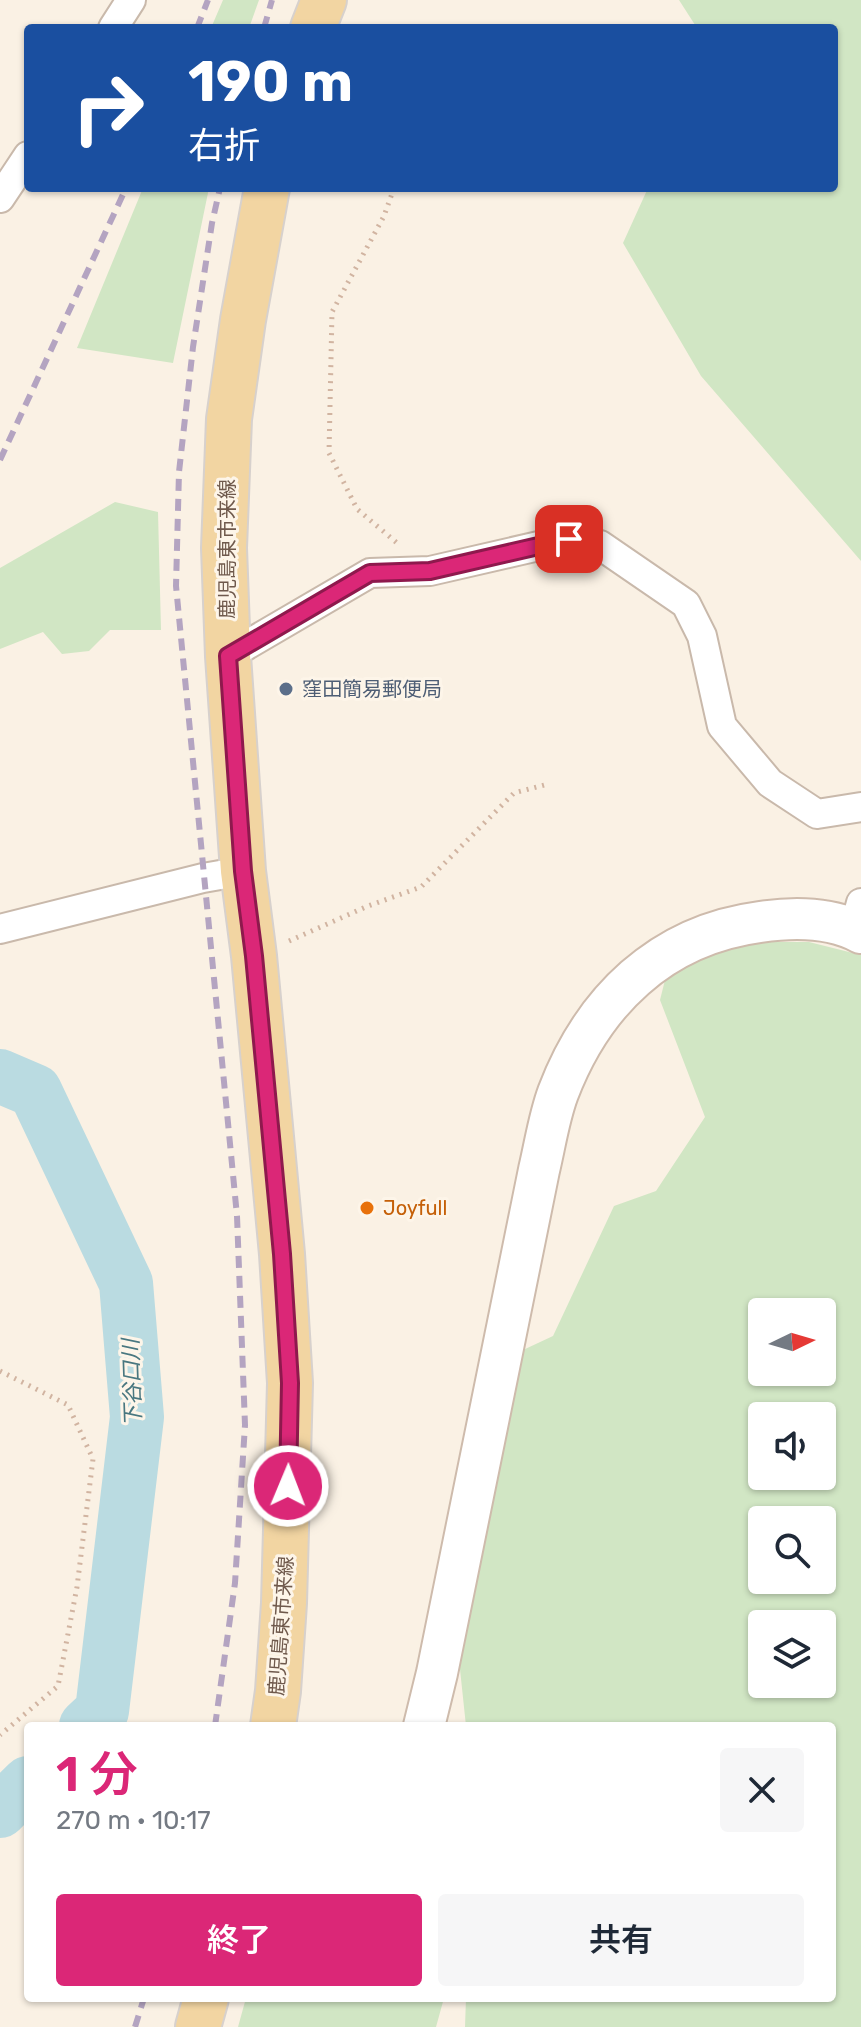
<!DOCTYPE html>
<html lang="ja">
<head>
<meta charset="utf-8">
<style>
  body { margin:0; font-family:Rubik,"Noto Sans JP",sans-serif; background:#f6f6f7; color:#1f2937; height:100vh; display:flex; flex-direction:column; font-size:30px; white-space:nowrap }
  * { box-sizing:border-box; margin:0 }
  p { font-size:26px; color:#747a83 }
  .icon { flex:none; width:44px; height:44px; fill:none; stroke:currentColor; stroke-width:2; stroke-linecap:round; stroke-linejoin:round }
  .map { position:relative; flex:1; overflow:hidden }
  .sheet { position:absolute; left:24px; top:1722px; width:812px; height:280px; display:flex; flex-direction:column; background:#fff; border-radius:8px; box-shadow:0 2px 6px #0004 }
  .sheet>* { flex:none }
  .hud { position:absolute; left:24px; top:24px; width:814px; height:168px; border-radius:8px; box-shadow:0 2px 6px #0004; background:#1a4fa0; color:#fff; overflow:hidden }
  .needle { width:52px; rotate:85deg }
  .controls { position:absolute; left:748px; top:1298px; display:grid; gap:16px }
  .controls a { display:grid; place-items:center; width:88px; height:88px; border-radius:8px; background:#fff; box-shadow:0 2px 6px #0004; font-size:40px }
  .pin { position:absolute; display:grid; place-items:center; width:68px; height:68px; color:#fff; margin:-34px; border-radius:16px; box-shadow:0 4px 12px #0006 }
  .me { position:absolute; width:88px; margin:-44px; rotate:1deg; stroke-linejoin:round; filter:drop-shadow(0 0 6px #0008) }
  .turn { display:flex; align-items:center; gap:28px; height:168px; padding:0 32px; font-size:36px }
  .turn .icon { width:104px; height:104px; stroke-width:2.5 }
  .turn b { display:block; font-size:56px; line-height:68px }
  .round { display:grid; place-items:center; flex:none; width:84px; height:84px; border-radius:8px; background:#f6f6f7 }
  .summary { display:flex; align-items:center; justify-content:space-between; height:136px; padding:0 32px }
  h1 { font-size:48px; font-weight:600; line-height:60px; color:#db2777 }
  .cta { display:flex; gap:16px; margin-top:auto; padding:16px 32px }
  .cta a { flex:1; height:92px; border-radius:8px; background:#db2777; color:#fff; font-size:32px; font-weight:600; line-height:92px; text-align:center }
  .cta a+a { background:#f6f6f7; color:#1f2937 }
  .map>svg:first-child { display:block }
</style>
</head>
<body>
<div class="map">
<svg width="861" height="2027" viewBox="0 0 861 2027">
  <rect width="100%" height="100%" fill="#faf1e4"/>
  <!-- green -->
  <path fill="#d1e6c4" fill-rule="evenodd" d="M223 0H259L249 28H211Z
    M679 0H861V561L701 376 623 243 648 188H834V28H697Z
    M143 188H209L173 363 77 348Z
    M115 502 158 512 161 630H110L89 651 62 654 43 632 0 649V568Z
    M751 942H809L861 955V2027H465L466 1998H832V1726H466L457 1641 508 1357 553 1336 614 1206 656 1191 705 1117 660 1000 665 980 712 950ZM762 1312H822V1372H762ZM762 1416H822V1476H762ZM762 1520H822V1580H762ZM762 1624H822V1684H762Z
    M246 1998H444L436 2027H238Z"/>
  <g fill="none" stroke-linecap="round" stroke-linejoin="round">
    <!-- river -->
    <path stroke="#badbe1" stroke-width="54" d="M0 1076 35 1091 126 1283 137 1417 102 1711 86 1726
      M0 1811 28 1783"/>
    <!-- street casing -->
    <g stroke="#c9b9ab" stroke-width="32">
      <path id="street" d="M113 28 131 0
        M0 198 28 156
        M228 656 370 573 430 571 569 539 600 545 686 604 702 636 722 726 770 783 817 814 861 807
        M0 929 203 878 243 871
        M854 929 861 903"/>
    </g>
    <!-- secondary casing -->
    <g stroke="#cebbac" stroke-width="44">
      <path id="secondary" d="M424 1726 437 1673 539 1170C545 1145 549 1117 558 1093 593 1001 661 935 760 922 793 917 831 917 861 933"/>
    </g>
    <!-- primary casing -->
    <g stroke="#d7d1cd" stroke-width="48">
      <path id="primary" d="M313 28 324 0
        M267 188 243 320 229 419 224 548 228 656 243 871 254 956 282 1254 290 1383 284 1603 278 1691 273 1726
        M198 2027 206 1998"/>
    </g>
    <!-- path -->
    <path stroke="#d1b4a1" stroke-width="5" stroke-dasharray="2 6" stroke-linecap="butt" d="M394 188 384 216 332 312 329 453 357 509 397 543
      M289 941 368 906 421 887 514 793 548 784
      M0 1371 68 1405 93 1459 77 1587 58 1686 0 1735"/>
    <!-- street -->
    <use href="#street" stroke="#fff" stroke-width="28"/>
    <!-- secondary -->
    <use href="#secondary" stroke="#fff" stroke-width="40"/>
    <!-- primary -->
    <use href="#primary" stroke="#f2d5a2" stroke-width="44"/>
    <!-- rail -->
    <path stroke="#b4a4c1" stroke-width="6" stroke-dasharray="12 8" stroke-linecap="butt" d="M197 28 208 0
      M264 28 272 0
      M0 460 126 188
      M215 1726 235 1583 245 1425 237 1216 176 586 179 472 193 347 212 223 220 188
      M135 2027 144 1998"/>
  </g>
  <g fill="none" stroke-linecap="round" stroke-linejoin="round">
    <!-- route casing -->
    <g stroke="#8e194d" stroke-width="20">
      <path id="route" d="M288 1486 290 1383 282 1254 254 956 243 871 228 656 370 573 430 571 569 539"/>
    </g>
    <!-- route -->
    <use href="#route" stroke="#db2777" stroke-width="14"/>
  </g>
  <!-- markers -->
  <circle fill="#5c6f8a" stroke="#fdf5e9" stroke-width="3" cx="286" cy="689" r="8"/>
  <circle fill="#e8710a" stroke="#fdf5e9" stroke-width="3" cx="367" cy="1208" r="8"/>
  <g text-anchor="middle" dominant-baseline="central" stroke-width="6" stroke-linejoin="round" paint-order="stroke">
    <!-- street labels -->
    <g font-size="20" fill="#6f594c" stroke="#fdf5e9">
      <text transform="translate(227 549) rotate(-90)">鹿児島東市来線</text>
      <text transform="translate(281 1626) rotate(-86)">鹿児島東市来線</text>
    </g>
    <!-- service labels -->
    <g font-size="20" fill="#4e5e75" stroke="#fdf5e9" text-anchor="start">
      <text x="302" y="689">窪田簡易郵便局</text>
    </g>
    <!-- food labels -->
    <g font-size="20" fill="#c56008" stroke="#fdf5e9" text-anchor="start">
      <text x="383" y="1208">Joyfull</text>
    </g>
    <!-- water labels -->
    <g font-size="22" font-style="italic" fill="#487780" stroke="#fdf5e9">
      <text transform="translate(132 1383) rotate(-92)">下谷口川</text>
    </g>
  </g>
</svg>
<div class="controls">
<a><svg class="needle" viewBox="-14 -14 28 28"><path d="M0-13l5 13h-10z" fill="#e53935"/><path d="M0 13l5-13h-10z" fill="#747a83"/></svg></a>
<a><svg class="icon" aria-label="sound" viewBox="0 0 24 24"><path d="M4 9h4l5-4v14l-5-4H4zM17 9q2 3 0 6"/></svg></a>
<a><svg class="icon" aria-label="search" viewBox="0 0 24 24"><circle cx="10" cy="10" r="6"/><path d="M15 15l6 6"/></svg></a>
<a><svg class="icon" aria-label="layers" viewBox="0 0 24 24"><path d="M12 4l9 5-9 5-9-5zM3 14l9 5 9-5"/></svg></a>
</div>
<div class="pin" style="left:569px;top:539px;background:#d93025"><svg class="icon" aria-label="arrive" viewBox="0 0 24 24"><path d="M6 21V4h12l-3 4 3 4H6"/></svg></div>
<svg class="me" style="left:288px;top:1486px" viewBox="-20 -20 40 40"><circle r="17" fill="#db2777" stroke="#fff" stroke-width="3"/><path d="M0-11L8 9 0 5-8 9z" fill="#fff"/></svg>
<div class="hud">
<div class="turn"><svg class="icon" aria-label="right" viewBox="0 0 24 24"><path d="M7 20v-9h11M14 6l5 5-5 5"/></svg><div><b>190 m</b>右折</div></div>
</div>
<section class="sheet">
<div class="summary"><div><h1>1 分</h1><p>270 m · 10:17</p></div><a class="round"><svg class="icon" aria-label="close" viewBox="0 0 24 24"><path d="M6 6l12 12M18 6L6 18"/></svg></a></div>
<div class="cta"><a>終了</a><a>共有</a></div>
</section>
</div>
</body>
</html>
